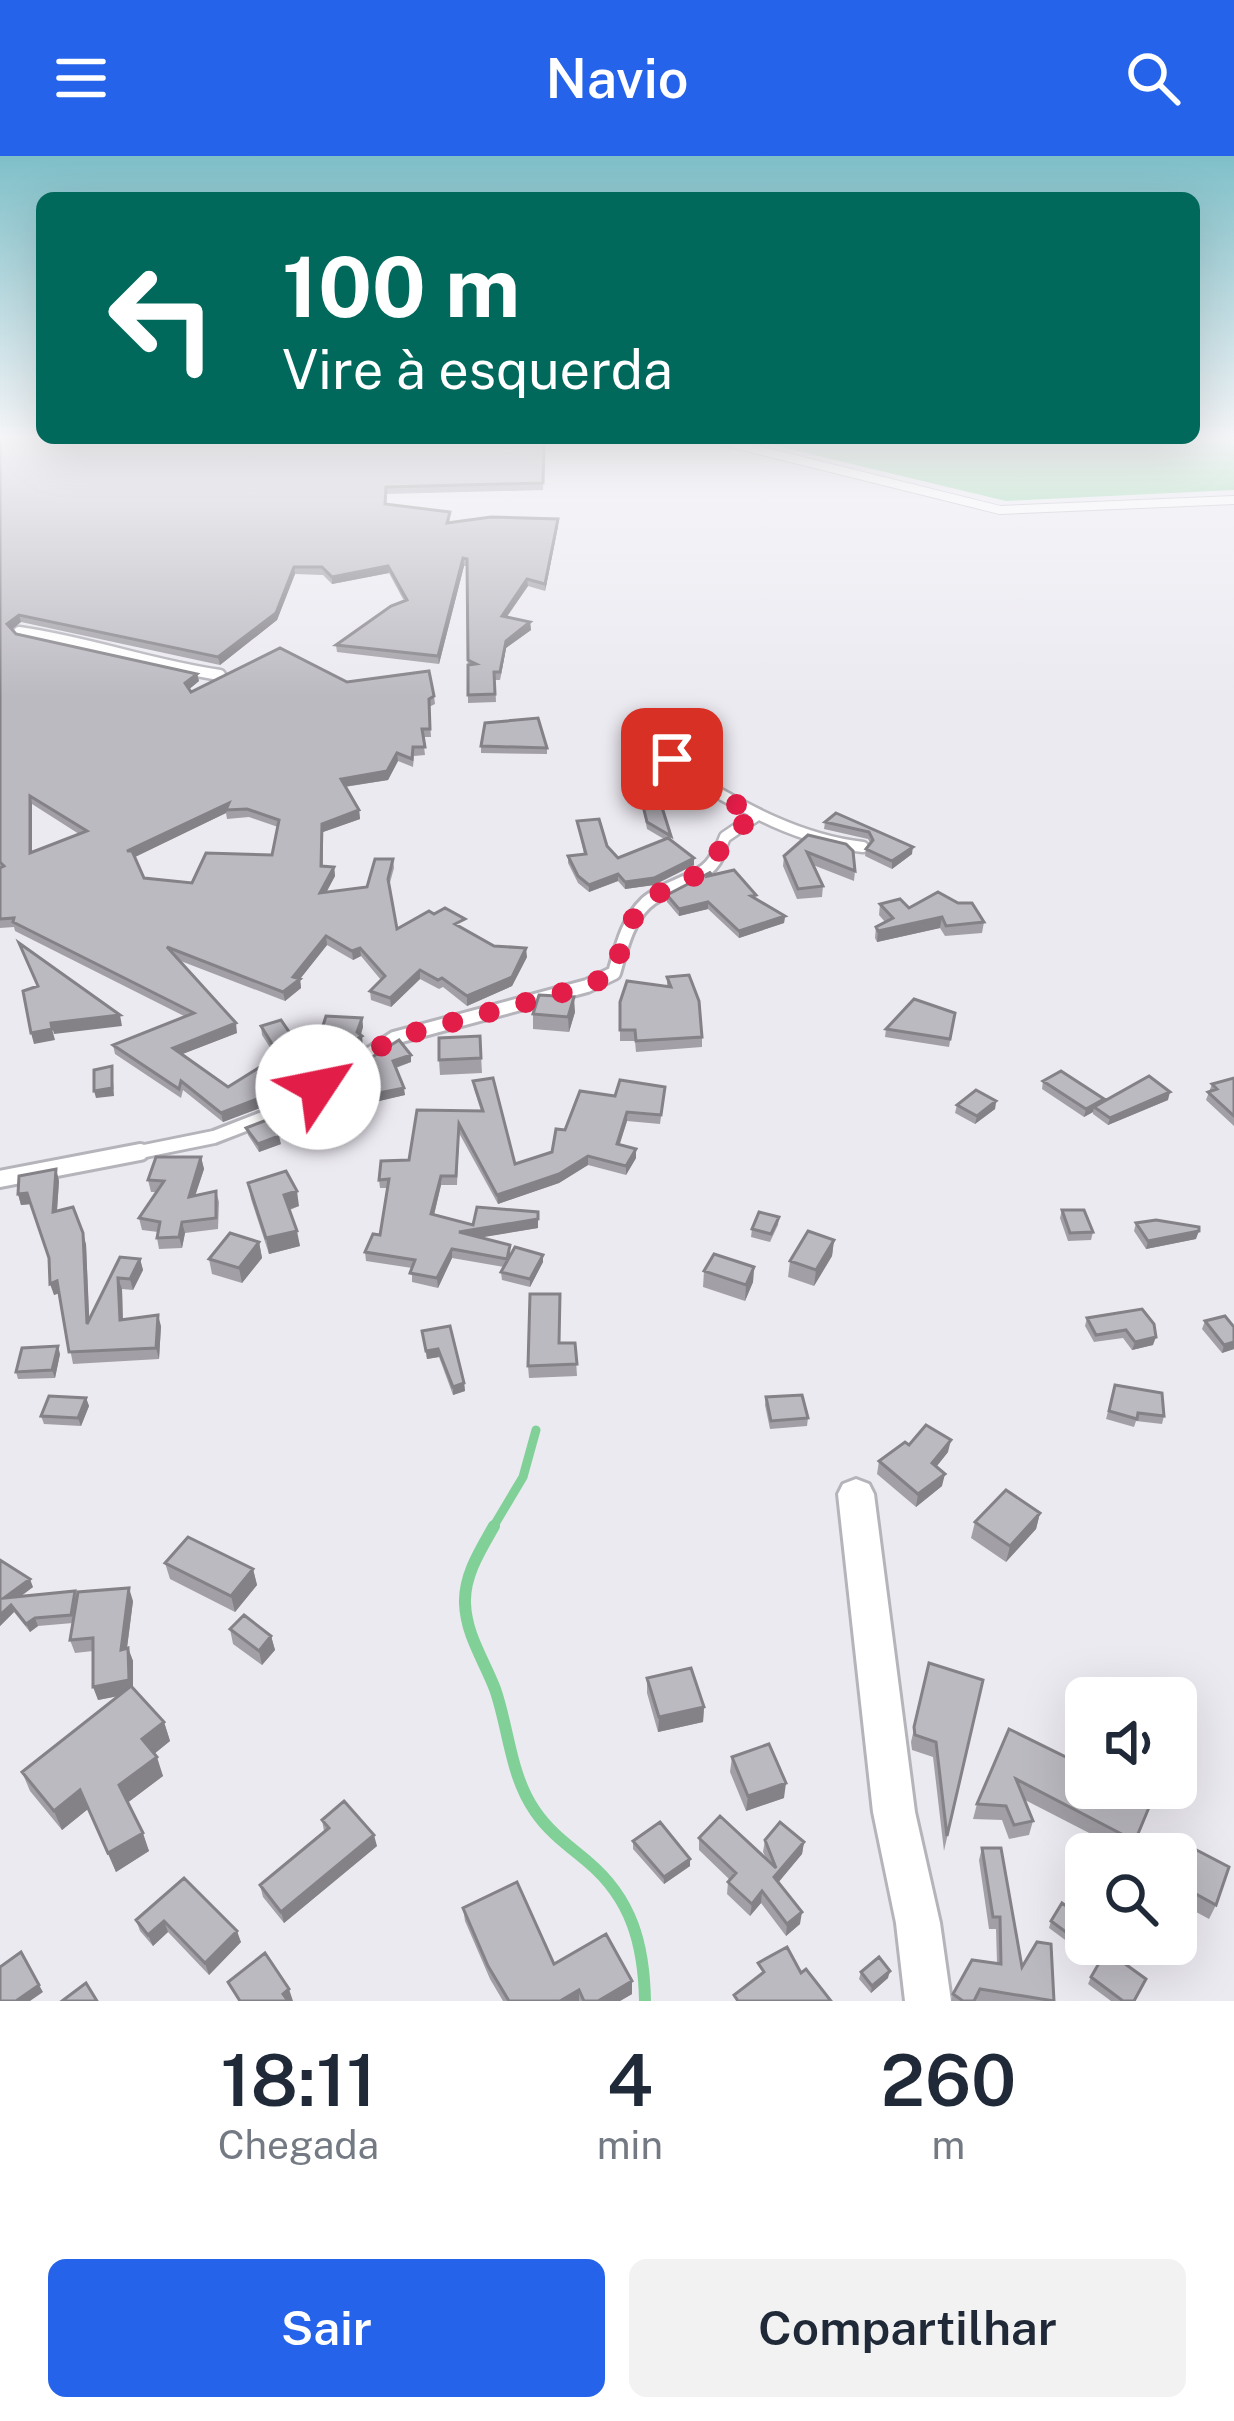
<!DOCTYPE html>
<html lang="pt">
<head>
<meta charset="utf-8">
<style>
  body { margin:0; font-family:"Public Sans",sans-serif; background:#f2f2f3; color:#1f2937; height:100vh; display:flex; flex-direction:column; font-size:45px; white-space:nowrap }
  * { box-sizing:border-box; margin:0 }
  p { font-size:39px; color:#747a83 }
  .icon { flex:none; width:66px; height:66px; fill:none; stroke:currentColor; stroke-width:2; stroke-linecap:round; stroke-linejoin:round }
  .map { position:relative; height:1845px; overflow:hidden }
  .side { display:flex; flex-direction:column; background:#fff; flex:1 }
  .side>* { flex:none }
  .guide { position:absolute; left:36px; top:36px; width:1164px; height:252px; border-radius:18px; box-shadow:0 12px 48px #0002; background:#00695c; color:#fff; overflow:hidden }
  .fabs { position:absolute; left:1065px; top:1521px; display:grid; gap:24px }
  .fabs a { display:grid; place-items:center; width:132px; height:132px; border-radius:18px; background:#fff; box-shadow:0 12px 48px #0002; font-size:60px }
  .pin { position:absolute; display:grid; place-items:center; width:102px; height:102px; color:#fff; margin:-51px; border-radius:24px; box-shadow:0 6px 18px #0006 }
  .me { position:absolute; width:132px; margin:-66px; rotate:56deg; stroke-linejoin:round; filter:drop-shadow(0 0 9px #0008) }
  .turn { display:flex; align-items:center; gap:42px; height:252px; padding:0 48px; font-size:54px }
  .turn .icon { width:156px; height:156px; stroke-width:2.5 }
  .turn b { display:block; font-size:84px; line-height:102px }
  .eta { display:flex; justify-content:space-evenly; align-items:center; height:204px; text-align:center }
  .eta b { font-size:72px; font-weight:600; line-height:84px }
  .primary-button { display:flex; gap:24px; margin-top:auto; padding:24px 48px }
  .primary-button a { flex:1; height:138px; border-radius:18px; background:#2563eb; color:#fff; font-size:48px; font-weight:600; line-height:138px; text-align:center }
  .primary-button a+a { background:#f2f2f3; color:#1f2937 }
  header { display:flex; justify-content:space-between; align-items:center; height:156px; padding:0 48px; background:#2563eb; color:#fff; font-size:54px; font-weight:600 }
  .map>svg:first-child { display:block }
</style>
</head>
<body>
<header><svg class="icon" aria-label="menu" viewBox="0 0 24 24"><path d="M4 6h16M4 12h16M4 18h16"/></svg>Navio<svg class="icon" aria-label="search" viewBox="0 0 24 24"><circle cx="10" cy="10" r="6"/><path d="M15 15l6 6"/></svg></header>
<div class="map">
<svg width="1234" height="1845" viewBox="0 0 1234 1845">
  <rect width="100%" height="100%" fill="#eceaf1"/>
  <!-- water -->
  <path fill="#81d098" d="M743 282H1234V334L1006 345Z"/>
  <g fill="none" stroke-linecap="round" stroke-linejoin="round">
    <!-- stream-far1 -->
    <path stroke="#81d098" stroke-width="9" d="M492 1373 523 1321 536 1274"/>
    <!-- stream -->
    <path stroke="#81d098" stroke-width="12" d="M494 1370C481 1393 464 1419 465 1447 466 1479 484 1504 495 1533 509 1573 510 1619 535 1655 549 1676 569 1690 588 1706 632 1743 644 1789 645 1845"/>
    <!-- lane-far3 casing -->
    <g stroke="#b6b4bb" stroke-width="10">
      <path id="lane-far3" d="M710 282 1000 354 1234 344"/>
    </g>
    <!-- lane-far2 casing -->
    <g stroke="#b6b4bb" stroke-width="15">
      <path id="lane-far2" d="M19 476C90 486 150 509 220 519
        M672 603 680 615C739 649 794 683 863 691
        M716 703 725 681 756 660"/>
    </g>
    <!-- lane-far1 casing -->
    <g stroke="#b6b4bb" stroke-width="18">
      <path id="lane-far1" d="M125 999 214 981 281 955 394 882 587 830 614 817C621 793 627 765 646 747 667 728 706 725 717 700"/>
    </g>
    <!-- lane casing -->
    <g stroke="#b6b4bb" stroke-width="22">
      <path id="lane" d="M0 1023 140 996"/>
    </g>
    <!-- street casing -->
    <g stroke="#b6b4bb" stroke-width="6">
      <path id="street" d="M856 1323 869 1328 874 1338 915 1656 940 1767 951 1845H905L896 1767 873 1656 838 1338 843 1328Z"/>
    </g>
    <!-- lane-far3 -->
    <use href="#lane-far3" stroke="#fff" stroke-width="8"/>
    <!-- lane-far2 -->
    <use href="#lane-far2" stroke="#fff" stroke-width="10"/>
    <!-- lane-far1 -->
    <use href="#lane-far1" stroke="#fff" stroke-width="12"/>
    <!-- lane -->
    <use href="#lane" stroke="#fff" stroke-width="16"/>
    <!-- street -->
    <use href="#street" fill="#fff" fill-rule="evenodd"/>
  </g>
  <!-- wall -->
  <path fill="#a2a0a6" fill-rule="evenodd" d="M0 282 544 290 543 334 387 338 386 348 450 363 449 367 558 370 545 435 528 430 507 461 530 466 531 474 506 492 500 524H495L496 546 468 547 467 410H464L439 508 337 496 336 489 404 445 389 417 332 428 323 419 295 418 277 464 220 509 21 466 12 473 16 478 197 518 199 525 189 533 191 536 347 526 434 540 435 548 429 551 431 581H423L425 599 414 600 413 611 398 605 388 624 345 631 359 654 360 663 323 676V710L334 711 335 720 326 737 367 731 393 703 394 712 389 730 397 773 466 772 463 773 494 790 527 801 512 830 467 850 443 831 439 833 420 823 391 851 371 844 370 835 381 824 361 800 353 804 327 789 300 823 301 832 285 845 178 804 237 877 182 898 228 931 276 901 262 879 261 870 311 908 362 862 363 871 360 879 363 889 283 935 284 941 276 946 223 966 183 934 181 942 115 898 113 889 184 860 15 775 14 771 0 772ZM32 648 79 678 32 696ZM226 657 227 663 249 661 278 671 272 699 192 727 144 722 134 701Z
    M481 590 547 592V598L481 597Z
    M642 646 671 680V684L694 709 654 729 625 733 618 725 589 736 578 727 568 707V700L584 698 577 665 618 702 664 683 647 673Z
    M836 657 912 698 892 713 865 700 866 693 871 688 868 683 824 673 825 666Z
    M808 679 855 715 854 725 813 709 823 730 822 741 797 743 783 710 784 700Z
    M711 719 756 739 755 742 785 760 784 767 739 782 708 753 679 760 667 746V739Z
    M880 748 984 766 982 777 945 780 940 772 877 786 875 782 876 771 885 766 879 759Z
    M667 821 702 881V891L636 896 635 885H620V846L667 830Z
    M575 856 569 876 533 873V858Z
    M955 857 949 891 885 881 886 873Z
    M480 880 482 917 440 919 439 904Z
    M411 906 396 912 405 939 379 945 351 922 350 915Z
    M1234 922V970L1206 944 1212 928Z
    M473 925 515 1008 552 996 565 974 615 940 665 931 660 968 627 965 619 989 636 1002 626 1019 588 1009 559 1027 498 1048 459 977 457 1029H441L434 1059 473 1069 538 1072 481 1081 510 1100 543 1106 530 1131 502 1124 501 1116 504 1111 452 1102 438 1132 412 1126V1112L366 1105 365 1096 380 1079 388 1032H380L379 1024 481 955 474 933Z
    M1043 925 1104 946 1168 944 1108 969 1093 958V956L1084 961 1042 933Z
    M996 945 995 953 975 968 955 957 957 949Z
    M246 972 281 988 259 996 248 979Z
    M201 1001 204 1013 195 1040 216 1035 219 1046 218 1073 185 1077 182 1092 159 1093 157 1082 158 1076 142 1074 139 1062 156 1036H151L148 1024Z
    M56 1013 59 1025 57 1055 86 1088 89 1163 120 1101 140 1103 143 1114 133 1134 122 1133 123 1163 161 1170 159 1203 73 1208 59 1137 54 1139 49 1103 31 1048 21 1049 18 1038Z
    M248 1027 299 1050 290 1054 300 1090 269 1098 251 1043Z
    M1062 1054 1093 1076 1091 1084 1068 1085 1060 1062Z
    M779 1061 778 1069 770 1086 751 1081 752 1073Z
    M1136 1067 1196 1083 1146 1093 1134 1075Z
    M834 1084 832 1100 814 1130 788 1121 790 1105Z
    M259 1086 262 1102 242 1127 212 1118 209 1103Z
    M754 1111 753 1126 745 1145 703 1131 704 1115Z
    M1087 1162 1154 1168 1153 1189 1132 1194 1123 1182 1094 1186 1085 1170Z
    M1205 1165 1234 1171V1193L1222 1197 1202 1173Z
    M422 1175 464 1227 465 1235 453 1239 439 1201 427 1203Z
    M560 1187H575L577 1220 529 1222 528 1210Z
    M60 1198 55 1222 18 1223 16 1216Z
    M1115 1229 1164 1260 1162 1268 1136 1265 1134 1271 1106 1263Z
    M766 1241 808 1262 807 1270 770 1273 765 1249Z
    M86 1242 89 1250 81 1270 44 1268 41 1260Z
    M909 1289 948 1296 936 1311 942 1330 916 1351 877 1318 879 1305Z
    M1040 1357 1036 1373 1006 1406 971 1382 975 1366Z
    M0 1404 33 1431 20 1441 77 1440 133 1445 127 1492H128L133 1505V1532L164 1566 170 1585 154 1598 163 1620 128 1646 149 1695 116 1716 88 1653 62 1674 30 1635 22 1616 119 1540 98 1544 93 1495 75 1497 70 1484 73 1467 38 1470 30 1476 14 1456 0 1470Z
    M165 1407 253 1413 257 1429 235 1456 170 1423Z
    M230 1473 271 1480 275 1494 262 1509 233 1488Z
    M929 1507 983 1524 944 1695 933 1601 912 1594 911 1586Z
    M647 1522 704 1551 703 1566 658 1576 647 1537Z
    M1009 1573 1086 1611 1155 1637 1130 1698 1025 1644 1033 1665 1029 1679 1009 1683 1002 1664 973 1663 977 1648Z
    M732 1601 784 1642 746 1655 730 1616Z
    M322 1664 377 1690 284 1767 263 1741 260 1729 324 1675Z
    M699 1682 766 1702 763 1696 765 1684 804 1686 802 1698 778 1726 800 1768 786 1780 761 1747 750 1760 727 1738 728 1726 730 1724 699 1694Z
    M633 1685 690 1710 664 1728 633 1693Z
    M1187 1689 1216 1749 1209 1763 1176 1745V1718Z
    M982 1692 1022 1811 1054 1845H951L953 1838 997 1807 996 1773H989L979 1704Z
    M184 1722 241 1786 209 1819 168 1776 153 1790 140 1775 136 1764Z
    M463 1752 554 1808 632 1825V1838L620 1845H503L490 1823 465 1765Z
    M1051 1765 1086 1775 1076 1792 1049 1772Z
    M861 1816 888 1822 871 1837 859 1823Z
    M1091 1821 1135 1845H1111L1088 1828Z"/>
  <!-- shaded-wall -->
  <path fill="#848287" d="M558 363V370L545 435V428Z
    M463 402 464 410 439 508 438 500Z
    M388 410 389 417 332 428V421Z
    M294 411 295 418 277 464 220 509 218 501Z
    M527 423 528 430 502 467V460Z
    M19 459 21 466 9 476 7 468Z
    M530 466 531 474 506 492 500 524 506 485Z
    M197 518 199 525 187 535 185 527Z
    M397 597 398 605 388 624 342 631 341 623Z
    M30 640 32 648V705L30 697Z
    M229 647 226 657 129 704 127 695Z
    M359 654 360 663 323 676 322 719V668Z
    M913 691 912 698 892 713V705Z
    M694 702V709L654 729 625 733V726Z
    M334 711 335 720 321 746 320 737Z
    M618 718V725L589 736V729Z
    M708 746V753L679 760V753Z
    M785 760 784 767 739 782V775Z
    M942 761 940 772 877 786 878 775Z
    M326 780 327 789 300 823 301 832 285 845 283 836 293 821Z
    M360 792 361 800 353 804 352 795Z
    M526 792 527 801 512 830 467 850V840Z
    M420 814V823L391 851 390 842Z
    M574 841 575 856 569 876 568 861Z
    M120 859 122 870 54 878 51 867Z
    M362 862 363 871 360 882 362 880 363 889 283 935 284 941 276 946 223 966 221 957 277 928 357 876Z
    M236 867 237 877 175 901 173 892Z
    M52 873 55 884 34 888 31 877Z
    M411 899V906L394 912 393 905Z
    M112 910 114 940 96 942 94 935Z
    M404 932 405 939 379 945V937Z
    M1170 936 1168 944 1108 969 1110 962Z
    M1104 943 1094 951 1093 956 1084 961 1086 953Z
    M996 945 995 953 975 968 977 960Z
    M627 956V965L617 997V988Z
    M337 976 338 984 318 987 317 979Z
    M279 980 281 988 259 996 258 988Z
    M636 993V1002L626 1019V1010Z
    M588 1000V1009L559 1027 498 1048 497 1039Z
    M201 1001 204 1013 191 1052 189 1041Z
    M56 1013 59 1025 56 1068 53 1056Z
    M441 1020V1029L432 1067 431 1058Z
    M297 1035 299 1050 287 1054 284 1039Z
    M27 1037 31 1048 21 1049 18 1038Z
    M538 1063V1072L460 1085 459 1076Z
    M182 1066 185 1077 182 1092 179 1081Z
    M297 1075 300 1090 269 1098 266 1082Z
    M1199 1075 1196 1083 1146 1093 1148 1085Z
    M83 1077 86 1088 90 1179 87 1168Z
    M834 1084 832 1100 814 1130 816 1114Z
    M259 1086 262 1102 242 1127 239 1112Z
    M452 1093V1102L438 1132 437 1122Z
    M543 1099V1106L530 1131V1123Z
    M140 1103 143 1114 133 1134 130 1123Z
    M754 1111 753 1126 745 1145 746 1129Z
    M118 1122 122 1133 123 1175 120 1164Z
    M57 1125 60 1137 54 1139 50 1128Z
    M158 1159 161 1170 159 1203 156 1192Z
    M1156 1181 1153 1189 1132 1194 1135 1186Z
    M1234 1186V1193L1222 1197 1224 1189Z
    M58 1190 60 1198 55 1222 52 1214Z
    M438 1193 439 1201 427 1203 426 1195Z
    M464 1227 465 1235 453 1239V1231Z
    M86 1242 89 1250 81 1270 78 1262Z
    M951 1284 948 1296 929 1320 932 1307Z
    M945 1318 942 1330 916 1351 918 1338Z
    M1040 1357 1036 1373 1006 1406 1010 1390Z
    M253 1413 257 1429 235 1456 231 1440Z
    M30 1423 33 1431 7 1450 4 1442Z
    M129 1432 133 1445 125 1507 121 1494Z
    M11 1449 14 1456 0 1470V1459Z
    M35 1462 38 1470 30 1476 26 1468Z
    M271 1480 275 1494 262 1509 259 1495Z
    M128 1492 133 1505V1537L98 1544 93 1531Z
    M704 1551 703 1566 658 1576 659 1561Z
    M164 1566 170 1585 149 1602 142 1583Z
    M157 1601 163 1620 126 1648 119 1629Z
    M786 1627 784 1642 746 1655 748 1640Z
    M80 1634 88 1653 62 1674 54 1655Z
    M143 1677 149 1695 116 1716 108 1697Z
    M374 1679 377 1690 284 1767 281 1756Z
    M804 1686 802 1698 773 1733 774 1721Z
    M690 1703V1710L664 1728V1721Z
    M762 1735 761 1747 750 1760 752 1748Z
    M802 1756 800 1768 786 1780 787 1768Z
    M164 1765 168 1776 153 1790 148 1779Z
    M237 1775 241 1786 209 1819 205 1807Z
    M890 1815 888 1822 871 1837 872 1830Z
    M632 1825V1838L620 1845H598Z
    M39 1829 43 1836 30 1845H16Z
    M289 1833 293 1845H285L283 1838Z
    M579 1834V1845H560Z"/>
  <!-- building -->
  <path fill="#bcbac1" stroke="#848287" stroke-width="3" fill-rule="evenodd" d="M0 282H541L544 290 543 327 386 331 385 348 450 356 447 367 491 361 558 363 545 428 527 423 502 460 530 466 506 485 500 516H494L495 538 468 539V509L476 508 468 504 467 403 463 402 438 500 336 489 391 450 407 444 388 410 332 421 322 411H294L276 457 218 501 19 459 7 468 16 478 197 518 185 527 191 536 280 492 347 526 429 515 434 540 429 543 430 573H422L425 591H413L412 603 397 597 387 615 341 623 359 654 322 668 321 710 334 711 320 737 367 731 375 703H393L388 723 397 773 429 755 434 758 445 752 465 763 455 768 494 790 526 792 512 821 467 840 442 822 438 824 420 814 390 842 370 835 385 820 360 792 352 795 326 780 293 821 300 823 283 836 167 791 236 867 173 892 228 931 279 899 261 870 281 864 311 908 326 860 362 862 357 876 362 880 277 928 282 931 275 936 221 957 181 925 179 933 113 889 194 857 13 766 14 762 0 763V712L4 710 0 706ZM30 640 87 675 30 697ZM229 647 226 654 247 653 279 664 272 699 206 697 192 727 144 722 132 695H127Z
    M538 562 547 592 481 590 485 567Z
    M660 645 671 680 647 666 642 646Z
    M836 657 913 691 892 705 866 693 873 684 869 676 825 666Z
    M599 663 607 690 618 702 668 682 694 702 654 722 625 726 618 718 589 729 578 720 568 700 586 698 577 665Z
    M808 679 846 688 853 695 855 715 807 696 823 730 798 733 784 700Z
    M734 714 756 739 751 740 785 760 739 775 708 746 679 753 667 739 711 716 708 720Z
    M938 736 958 747H972L984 766 946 770 942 761 878 775 876 771 893 762 880 748 900 743 909 752Z
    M19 787 120 859 51 867 52 873 31 877 23 835 38 830Z
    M689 819 699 845 702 881 636 885 635 874H620V846L627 825 671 831 667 821Z
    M539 839 574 841 568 861 533 858Z
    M914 843 955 857 950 883 886 873Z
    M480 880 481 902 439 904V882Z
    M399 884 411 899 393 905 404 932 379 937 350 915Z
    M112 910V932L94 935V914Z
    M1061 915 1104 943 1086 953 1043 925Z
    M1149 920 1170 936 1110 962 1094 951Z
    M493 922 515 1008 552 996 556 973 565 974 580 935 615 940 620 924 665 931 661 959 627 956 617 988 636 993 626 1010 588 1000 559 1018 497 1039 459 968 456 1020H441L431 1058 473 1069 477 1051 538 1056V1063L459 1076 510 1089 507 1103 452 1093 437 1122 410 1117 415 1104 365 1096 373 1078 380 1079 389 1023 379 1024 381 1005 409 1004 417 954 483 955 473 925Z
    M1234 922V960L1208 936 1217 933 1212 928Z
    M976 934 996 945 977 960 957 949Z
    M331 949 337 976 317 979 311 952Z
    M272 962 279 980 258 988 246 972Z
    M156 1001H201L189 1041 216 1035V1062L182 1066 179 1081 157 1082 160 1066 139 1062 164 1025 148 1024Z
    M56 1013 53 1056 73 1051 83 1077 87 1168 120 1101 140 1103 130 1123 118 1122 120 1164 158 1159 156 1192 69 1196 57 1125 50 1128 49 1102 27 1037 18 1038 19 1020Z
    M286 1015 297 1035 284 1039 297 1075 266 1082 248 1027Z
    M1062 1054H1084L1093 1076 1070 1077Z
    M759 1056 779 1061 771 1078 752 1073Z
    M1156 1064 1199 1071V1075L1148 1085 1136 1067Z
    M808 1075 834 1084 816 1114 790 1105Z
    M230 1077 259 1086 239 1112 209 1103Z
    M515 1091 543 1099 530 1123 501 1116Z
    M714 1098 754 1111 746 1129 704 1115Z
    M530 1138H560L559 1187H575L577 1208 528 1210Z
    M1142 1153 1154 1168 1156 1181 1135 1186 1126 1174 1096 1179 1087 1162Z
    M1225 1160 1234 1171V1186L1224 1189 1205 1165Z
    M450 1170 464 1227 453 1231 438 1193 426 1195 422 1175Z
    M58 1190 52 1214 16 1216 22 1192Z
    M1115 1229 1162 1237 1164 1260 1138 1257 1137 1263 1109 1255Z
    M802 1239 808 1262 771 1265 766 1241Z
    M49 1240 86 1242 78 1262 41 1260Z
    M926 1269 951 1284 932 1307 945 1318 918 1338 879 1305 905 1286 909 1289Z
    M1006 1334 1040 1357 1010 1390 975 1366Z
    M188 1381 253 1413 231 1440 165 1407Z
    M0 1404 30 1423 4 1442 75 1435 71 1459 35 1462 26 1468 11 1449 0 1459Z
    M129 1432 121 1494 128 1492 129 1524 93 1531V1482L70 1484 78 1436Z
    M244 1459 271 1480 259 1495 230 1473Z
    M929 1507 983 1524 947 1680 936 1586 915 1579 914 1571Z
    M691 1512 704 1551 659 1561 647 1522Z
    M131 1530 164 1566 142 1583 157 1601 119 1629 143 1677 108 1697 80 1634 54 1655 22 1616Z
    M1009 1573 1086 1611V1632H1146L1155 1637 1135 1685 1016 1623 1033 1665 1014 1669 1006 1650 977 1648Z
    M769 1588 786 1627 748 1640 732 1601Z
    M344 1645 374 1679 281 1756 260 1729 329 1672 322 1664Z
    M720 1660 776 1712 765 1684 780 1666 804 1686 774 1721 802 1756 787 1768 762 1735 752 1748 728 1726 736 1717 699 1682Z
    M660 1666 690 1703 664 1721 633 1685Z
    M1187 1689 1229 1711 1216 1749 1176 1727Z
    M982 1692H1001L1022 1811 1037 1786 1051 1788 1054 1845 980 1833 974 1845H963L953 1838 972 1804 1001 1808 1000 1761H993Z
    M184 1722 237 1775 205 1807 164 1765 148 1779 136 1764Z
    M517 1726 554 1808 606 1778 632 1825 598 1845H584L579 1834 560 1845H509L488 1810 463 1752Z
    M1062 1747 1086 1764V1772L1078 1785 1051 1765Z
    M787 1791 801 1817 806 1813 831 1845H738L734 1839 764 1816 758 1807Z
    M21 1796 39 1829 16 1845H0V1811Z
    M265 1797 289 1833 283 1838 288 1845H240L228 1826Z
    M879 1801 890 1815 872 1830 861 1816Z
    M1102 1802 1121 1805 1146 1823 1134 1845H1123L1091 1821Z
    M86 1827 97 1845H62Z"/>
  <!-- sky -->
  <linearGradient id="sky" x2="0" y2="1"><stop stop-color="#7fbfc8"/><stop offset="0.52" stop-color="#f6f6f9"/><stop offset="1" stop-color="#f6f6f9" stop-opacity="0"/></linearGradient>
  <rect width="1234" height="541" fill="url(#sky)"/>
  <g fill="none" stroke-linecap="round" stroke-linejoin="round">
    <!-- route -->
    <path stroke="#e11d48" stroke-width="21" stroke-dasharray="0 37.8" d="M318 931 394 882 587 830 614 817C635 740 643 744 712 712L725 681 756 660 680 615 672 603"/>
  </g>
</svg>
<div class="fabs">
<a><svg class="icon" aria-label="sound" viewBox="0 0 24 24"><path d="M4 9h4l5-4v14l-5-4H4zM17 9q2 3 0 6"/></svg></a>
<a><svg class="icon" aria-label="search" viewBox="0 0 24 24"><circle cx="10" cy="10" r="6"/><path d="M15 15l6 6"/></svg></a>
</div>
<div class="pin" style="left:672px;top:603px;background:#d93025"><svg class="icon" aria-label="arrive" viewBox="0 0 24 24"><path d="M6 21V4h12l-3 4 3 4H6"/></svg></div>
<svg class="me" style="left:318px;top:931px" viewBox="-20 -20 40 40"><circle r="19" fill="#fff"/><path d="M0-13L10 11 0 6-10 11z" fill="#e11d48"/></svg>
<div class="guide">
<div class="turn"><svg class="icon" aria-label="left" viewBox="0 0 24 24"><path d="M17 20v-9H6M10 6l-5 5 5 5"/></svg><div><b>100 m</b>Vire à esquerda</div></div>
</div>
</div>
<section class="side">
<div class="eta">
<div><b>18:11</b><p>Chegada</p></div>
<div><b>4</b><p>min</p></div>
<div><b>260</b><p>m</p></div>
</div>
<div class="primary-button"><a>Sair</a><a>Compartilhar</a></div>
</section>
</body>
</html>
